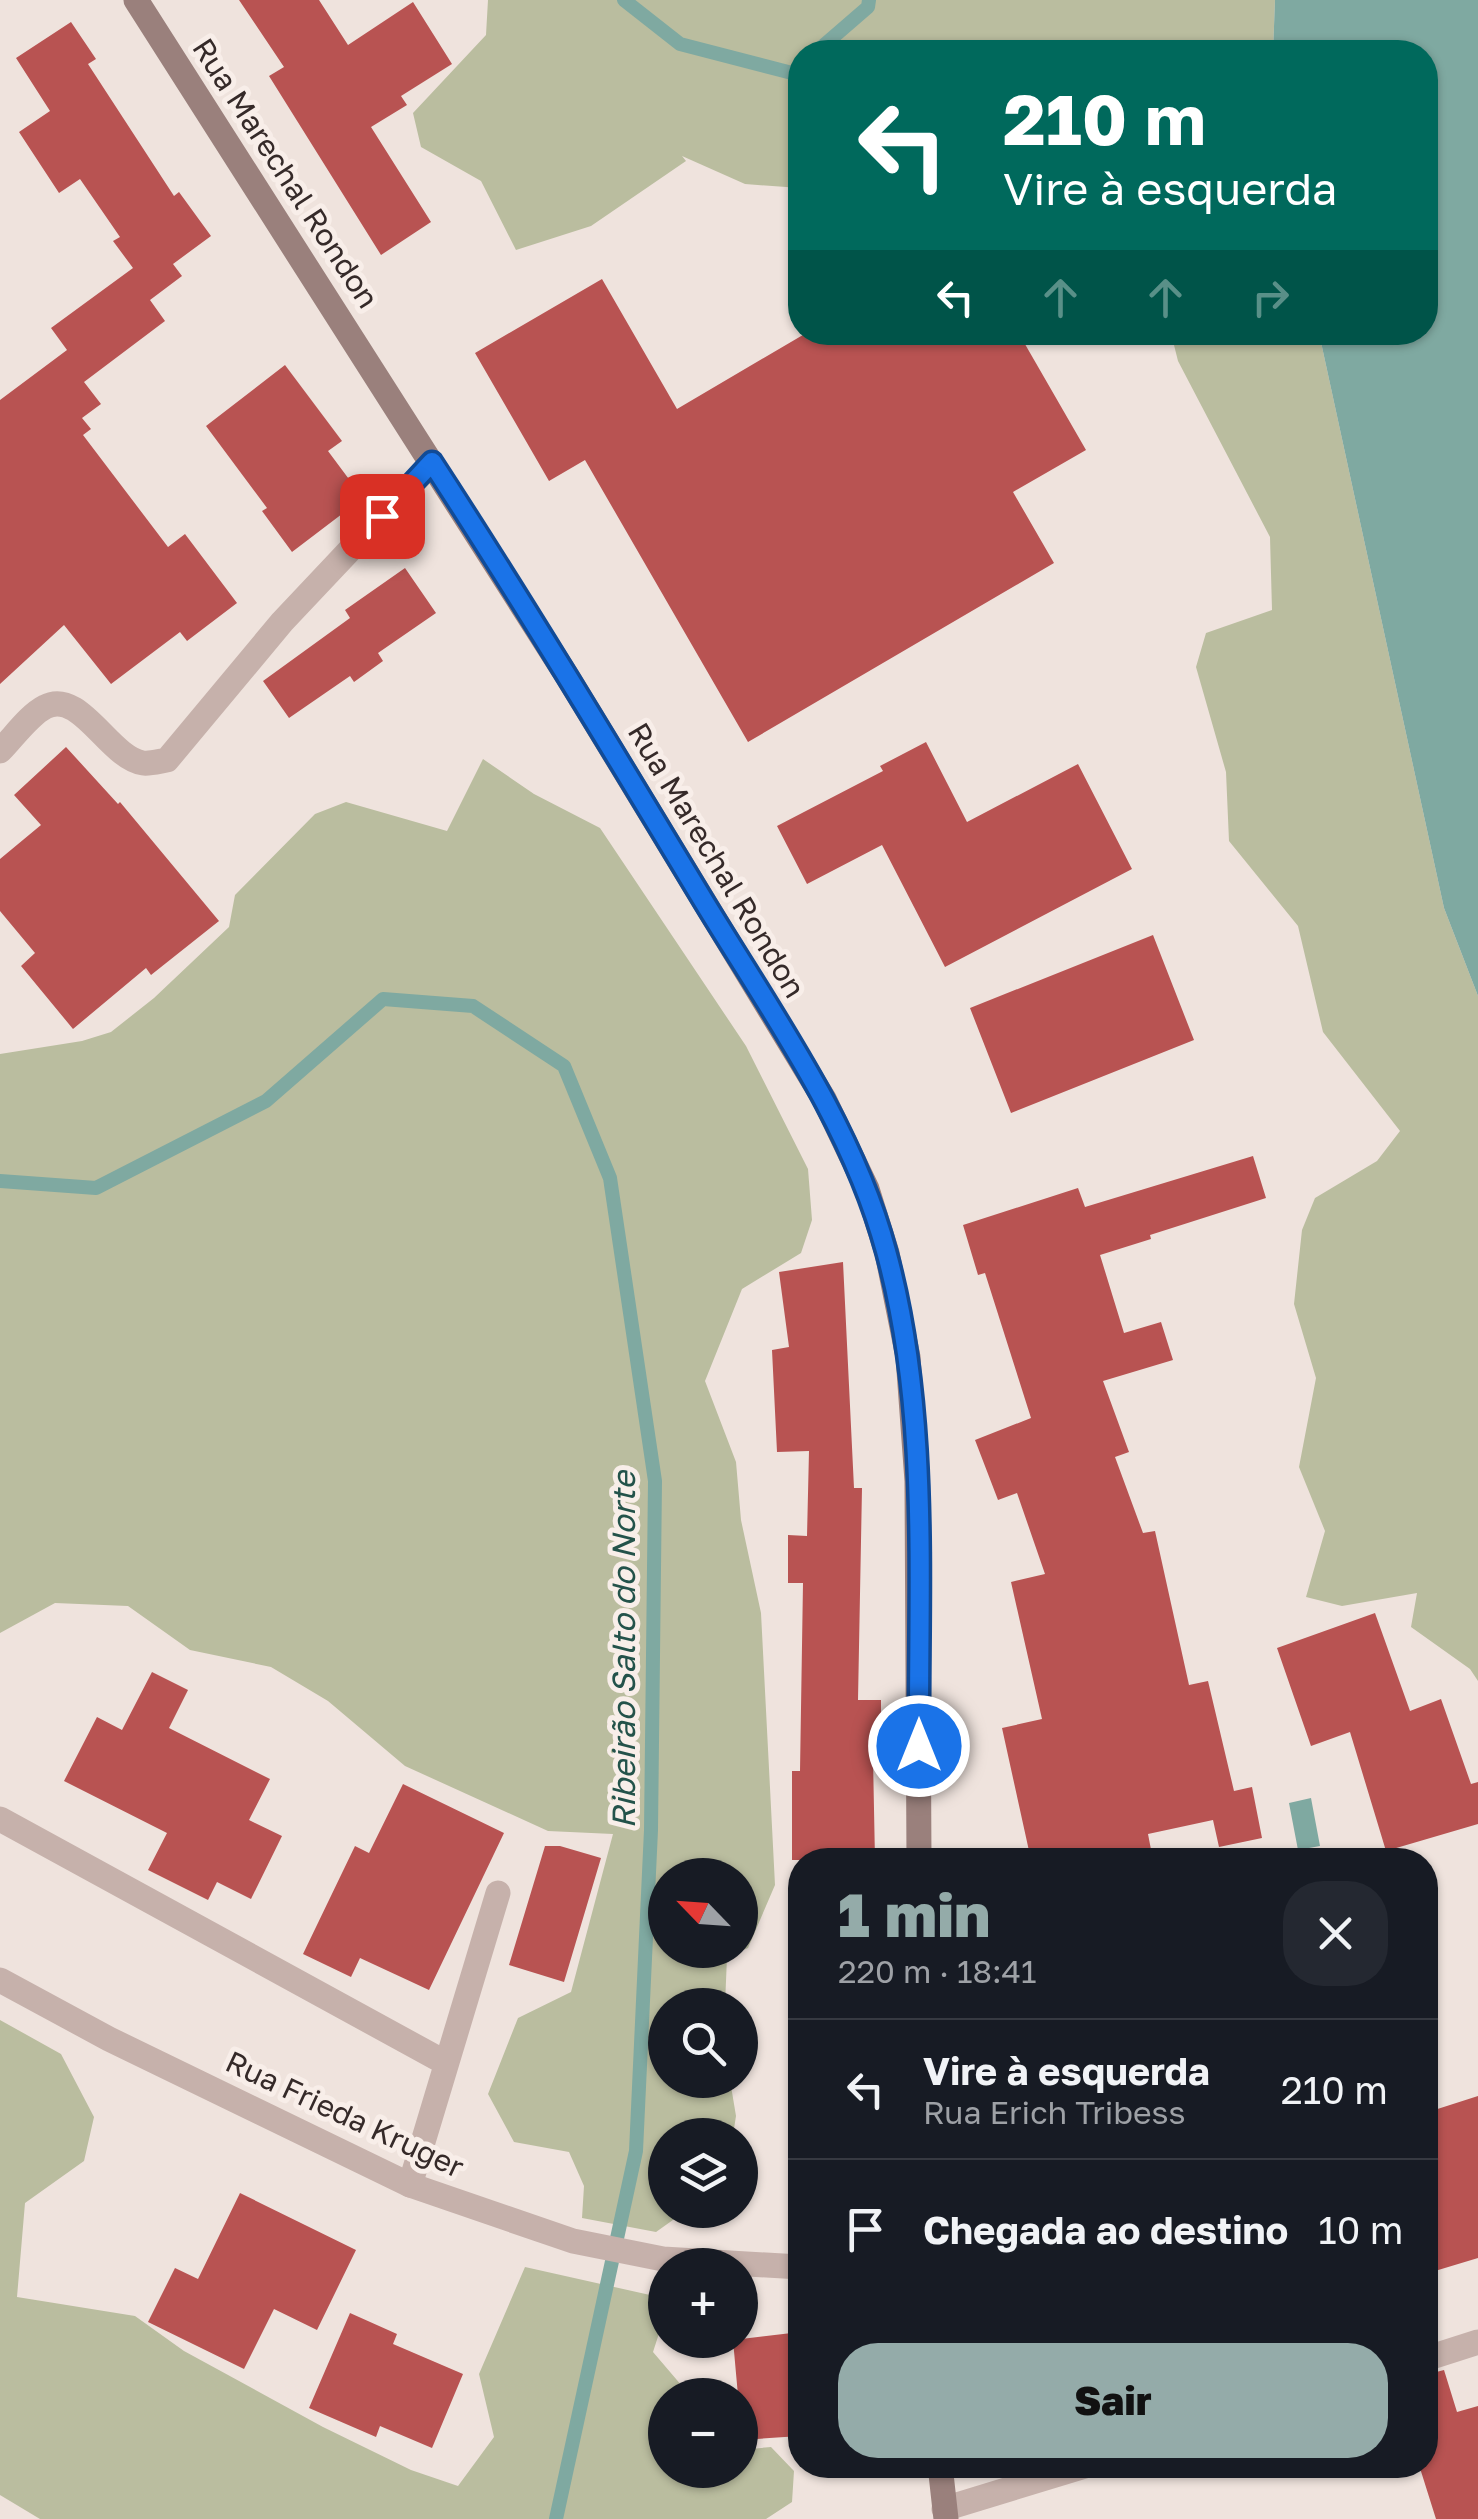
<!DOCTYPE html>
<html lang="pt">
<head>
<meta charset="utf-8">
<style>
  body { margin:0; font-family:"Golos Text",sans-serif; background:#242831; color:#f1f3f6; height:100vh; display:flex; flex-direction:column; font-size:38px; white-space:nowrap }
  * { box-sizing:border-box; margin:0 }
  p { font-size:32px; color:#9ea1a6 }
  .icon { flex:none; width:55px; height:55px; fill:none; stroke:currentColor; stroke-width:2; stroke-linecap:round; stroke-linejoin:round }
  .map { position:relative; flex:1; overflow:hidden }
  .drawer { position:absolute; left:788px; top:1848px; width:650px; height:630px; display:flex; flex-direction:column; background:#171b24; border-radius:40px; box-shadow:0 2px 8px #0004 }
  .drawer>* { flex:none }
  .banner { position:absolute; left:788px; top:40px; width:650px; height:305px; border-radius:40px; box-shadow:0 2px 8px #0004; background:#00695c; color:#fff; overflow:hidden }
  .needle { width:65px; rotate:295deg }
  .buttons { position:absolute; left:648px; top:1858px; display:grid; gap:20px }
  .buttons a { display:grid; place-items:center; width:110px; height:110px; border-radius:50%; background:#171b24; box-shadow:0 2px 8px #0004; font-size:50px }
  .pin { position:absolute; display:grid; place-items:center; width:85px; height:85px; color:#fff; margin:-42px; border-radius:20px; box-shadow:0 5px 15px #0006 }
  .me { position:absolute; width:110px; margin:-55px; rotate:0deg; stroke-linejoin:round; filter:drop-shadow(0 0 8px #0008) }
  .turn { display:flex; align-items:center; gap:35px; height:210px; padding:0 50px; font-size:45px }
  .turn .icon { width:130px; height:130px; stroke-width:2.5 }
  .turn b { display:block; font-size:70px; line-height:85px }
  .lanes { display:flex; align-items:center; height:95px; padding:0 50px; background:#0003; justify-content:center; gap:50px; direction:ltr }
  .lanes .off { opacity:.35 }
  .round { display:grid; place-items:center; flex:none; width:105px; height:105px; border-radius:40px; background:#242831 }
  .headline { display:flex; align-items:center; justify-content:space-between; height:170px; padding:0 50px }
  h1 { font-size:60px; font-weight:800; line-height:75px; color:#94aba9 }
  .action { display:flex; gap:20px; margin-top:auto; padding:20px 50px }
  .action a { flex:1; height:115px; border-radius:40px; background:#94aba9; color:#111; font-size:40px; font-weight:800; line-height:115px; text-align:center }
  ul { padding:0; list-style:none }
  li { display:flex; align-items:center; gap:30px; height:140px; padding:0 50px; border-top:2px solid #363941 }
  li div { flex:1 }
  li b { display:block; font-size:38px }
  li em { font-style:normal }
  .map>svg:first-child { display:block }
</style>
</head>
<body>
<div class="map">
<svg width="1478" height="2519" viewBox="0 0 1478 2519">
  <rect width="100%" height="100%" fill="#efe3dd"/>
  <!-- green -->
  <path fill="#babd9f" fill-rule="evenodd" d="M488 0H1275L1273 52H800V188L745 184 682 156 686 161 591 226 516 250 481 181 421 147 413 113 486 35Z
    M1171 333H1319L1444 908 1478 996V1681L1470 1669 1411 1627 1417 1593 1342 1606 1306 1597 1325 1531 1299 1467 1316 1378 1294 1304 1302 1230 1315 1198 1377 1161 1400 1131 1323 1032 1298 926 1229 841 1226 772 1196 667 1206 633 1272 610 1270 537 1178 361Z
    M483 759 534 794 600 828 746 1046 808 1169 812 1220 801 1253 742 1289 705 1381 736 1462 741 1520 761 1613 775 1885 748 1948 727 1957 725 2005H665V2080H730L736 2116 733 2135H665V2210H687L656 2232 582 2218 584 2186 569 2152 514 2142 488 2094 518 2018 571 1992 613 1834 548 1831 405 1766 328 1701 271 1667 190 1650 128 1606 55 1603 0 1633V1054L82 1041 111 1032 154 998 229 927 235 895 315 814 346 802 447 831ZM740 1875V1950H665V1875Z
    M0 2020 61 2054 94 2117 84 2161 25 2203 17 2297 135 2316 184 2351 323 2427 411 2470 458 2486 494 2437 479 2374 525 2267 650 2295 664 2318 653 2352 682 2386 680 2395H665V2470H740V2450L771 2447 794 2471 792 2502 766 2519H40L0 2495Z"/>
  <!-- water -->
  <path fill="#7fa9a1" d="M1275 0H1478V996L1444 908 1319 333 1425 332V52H1273Z
    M1311 1798 1320 1846 1298 1850 1289 1803Z"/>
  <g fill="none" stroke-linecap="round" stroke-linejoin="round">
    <!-- stream -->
    <path stroke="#7fa9a1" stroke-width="14" d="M624 0 680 44 792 73 800 67
      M816 52 868 7 869 0
      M0 1181 96 1188 266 1101 383 999 473 1006 564 1066 610 1178 655 1481 651 1830 636 2151 556 2519"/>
  </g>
  <!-- building -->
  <path fill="#b85352" d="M239 0H319L348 45 413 2 452 64 401 96 407 105 371 127 431 222 381 255 269 76 284 67Z
    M71 22 96 59 88 64 174 196 179 192 211 236 173 264 182 276 150 300 165 321 84 382 101 404 82 418 91 429 83 435 168 547 185 534 237 603 187 641 180 632 111 684 64 625 0 684V400L67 350 51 328 133 268 113 241 120 237 80 179 59 193 19 132 50 111 16 58Z
    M602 279 677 409 808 332H1018L1086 450 1013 492 1054 563 748 742 585 460 549 481 475 353Z
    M285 365 342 441 328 451 363 498 292 552 262 511 267 508 206 426Z
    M405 568 436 613 378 653 383 661 354 682 350 676 289 718 263 681 350 618 345 610Z
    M926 742 967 822 1078 764 1132 869 945 967 882 845 807 884 777 826 883 771 880 766Z
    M66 747 118 804 120 802 219 921 151 975 146 968 73 1029 21 966 35 953 0 911V859L41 825 14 795Z
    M1153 935 1194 1040 1011 1113 970 1008Z
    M1253 1156 1266 1198 1150 1235 1151 1239 1100 1255 1124 1333 1161 1322 1173 1360 1103 1381 1129 1452 1115 1457 1143 1533 1155 1531 1189 1685 1208 1681 1234 1791 1252 1787 1262 1838 1219 1847 1213 1820 1148 1834 1153 1860H1031L1002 1728 1042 1719 1011 1582 1045 1574 1017 1493 998 1500 975 1440 1031 1418 985 1273 978 1275 963 1225 1078 1188 1085 1207Z
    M843 1262 854 1488H862L858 1700H881V1758H873L875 1860H792V1771H800L803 1583H788V1535L807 1536 809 1451 777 1452 772 1350 789 1347 779 1272Z
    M1375 1613 1410 1711 1441 1699 1471 1784 1478 1782V1824L1386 1851 1350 1732 1311 1746 1277 1648Z
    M152 1672 188 1690 169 1728 270 1779 249 1820 282 1836 251 1899 217 1882 208 1900 148 1870 167 1833 64 1781 97 1717 122 1730Z
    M403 1784 504 1833 429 1990 360 1958 351 1977 303 1954 355 1846 369 1853Z
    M545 1846H560L601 1858 564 1982 509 1965Z
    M1478 2096V2258L1425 2274V2113Z
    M240 2193 356 2250 317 2330 274 2309 244 2369 148 2322 175 2268 198 2279Z
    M350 2313 397 2334 393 2344 463 2374 432 2448 380 2426 376 2437 309 2408Z
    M800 2332V2436L742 2440 733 2340Z
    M1444 2370 1457 2412 1478 2406V2519H1436L1419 2465H1425V2375Z"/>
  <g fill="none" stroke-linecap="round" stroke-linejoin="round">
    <!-- lane -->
    <path stroke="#c6b1ab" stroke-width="25" d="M0 1819 444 2062
      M410 2185 498 1893"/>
    <!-- street -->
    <path stroke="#c6b1ab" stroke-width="25" d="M0 751C13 738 29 715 45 707 80 688 109 758 143 763 150 764 160 761 167 760L282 622 432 463
      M0 1980 109 2039 410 2185 573 2241 663 2259 800 2267
      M1425 2359 1478 2342
      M944 2509 1088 2465"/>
    <!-- secondary -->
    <path stroke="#9a807c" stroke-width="25" d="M136 0 567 676 824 1099 867 1189 887 1253 908 1357 917 1481 919 1860
      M940 2465 946 2519"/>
  </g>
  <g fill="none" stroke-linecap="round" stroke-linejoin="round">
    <!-- route casing -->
    <g stroke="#114b97" stroke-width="25">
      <path id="route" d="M382 516 432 462C527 608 616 756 706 905 773 1015 852 1125 886 1251 930 1410 918 1583 919 1746"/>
    </g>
    <!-- route -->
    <use href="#route" stroke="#1a73e8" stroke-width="18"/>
  </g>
  <g text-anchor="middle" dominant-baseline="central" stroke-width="10" stroke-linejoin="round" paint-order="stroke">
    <!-- street labels -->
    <g font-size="30" fill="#352a29" stroke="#f8eee9">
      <text transform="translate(286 173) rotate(57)">Rua Marechal Rondon</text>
      <text transform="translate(717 860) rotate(59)">Rua Marechal Rondon</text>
      <text transform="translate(345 2114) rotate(25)">Rua Frieda Kruger</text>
    </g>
    <!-- water labels -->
    <g font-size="32" font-style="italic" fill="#23524a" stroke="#f8eee9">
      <text transform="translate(623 1650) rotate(-90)">Ribeirão Salto do Norte</text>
    </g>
  </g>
</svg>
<div class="buttons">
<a><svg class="needle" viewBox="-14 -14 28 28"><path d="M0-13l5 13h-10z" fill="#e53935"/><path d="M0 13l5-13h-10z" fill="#9ea1a6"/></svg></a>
<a><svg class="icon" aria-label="search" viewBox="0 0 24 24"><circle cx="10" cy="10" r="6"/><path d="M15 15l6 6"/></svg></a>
<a><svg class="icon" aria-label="layers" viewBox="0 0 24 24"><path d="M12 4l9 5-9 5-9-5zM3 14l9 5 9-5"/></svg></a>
<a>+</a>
<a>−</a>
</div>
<div class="pin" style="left:382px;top:516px;background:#d93025"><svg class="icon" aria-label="arrive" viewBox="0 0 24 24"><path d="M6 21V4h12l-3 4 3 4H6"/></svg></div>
<svg class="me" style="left:919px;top:1746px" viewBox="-20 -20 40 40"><circle r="17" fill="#1a73e8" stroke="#fff" stroke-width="3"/><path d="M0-11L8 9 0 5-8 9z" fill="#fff"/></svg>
<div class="banner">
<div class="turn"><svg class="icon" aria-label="left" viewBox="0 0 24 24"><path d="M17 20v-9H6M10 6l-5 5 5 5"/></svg><div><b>210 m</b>Vire à esquerda</div></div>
<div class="lanes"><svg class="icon" aria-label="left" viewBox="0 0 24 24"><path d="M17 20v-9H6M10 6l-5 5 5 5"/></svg><svg class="icon off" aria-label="ahead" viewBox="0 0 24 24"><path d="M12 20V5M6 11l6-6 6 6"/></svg><svg class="icon off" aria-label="ahead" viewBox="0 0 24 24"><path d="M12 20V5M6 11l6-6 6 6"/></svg><svg class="icon off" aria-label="right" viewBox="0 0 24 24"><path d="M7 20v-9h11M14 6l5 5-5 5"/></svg></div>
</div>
<section class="drawer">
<div class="headline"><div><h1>1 min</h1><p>220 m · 18:41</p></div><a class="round"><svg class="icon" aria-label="close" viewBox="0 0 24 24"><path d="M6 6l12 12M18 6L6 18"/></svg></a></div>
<ul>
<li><svg class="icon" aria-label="left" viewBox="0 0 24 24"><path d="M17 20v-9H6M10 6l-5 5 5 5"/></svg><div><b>Vire à esquerda</b><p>Rua Erich Tribess</p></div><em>210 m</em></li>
<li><svg class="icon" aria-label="arrive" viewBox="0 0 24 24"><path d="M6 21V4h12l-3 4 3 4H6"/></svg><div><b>Chegada ao destino</b></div><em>10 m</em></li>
</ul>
<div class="action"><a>Sair</a></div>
</section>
</div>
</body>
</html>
